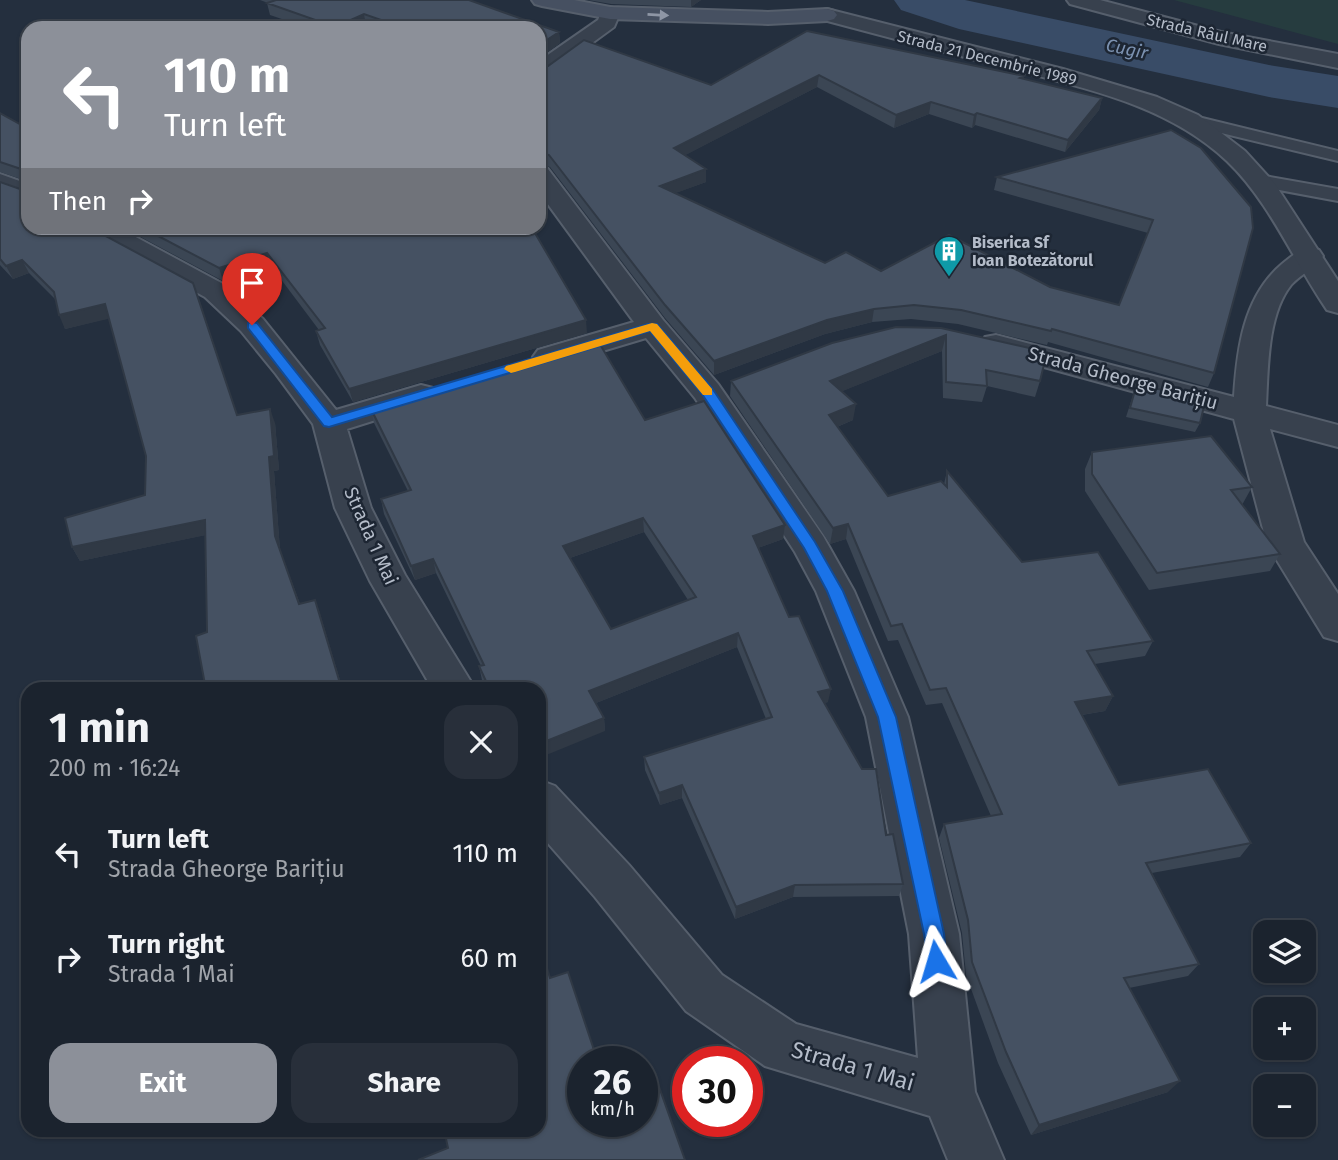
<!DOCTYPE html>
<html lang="en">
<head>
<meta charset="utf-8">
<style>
  body { margin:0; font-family:"Fira Sans",sans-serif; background:#282f3a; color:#f1f3f6; height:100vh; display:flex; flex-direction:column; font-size:26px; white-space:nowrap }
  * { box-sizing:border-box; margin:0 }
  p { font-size:23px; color:#a0a4aa }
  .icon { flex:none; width:38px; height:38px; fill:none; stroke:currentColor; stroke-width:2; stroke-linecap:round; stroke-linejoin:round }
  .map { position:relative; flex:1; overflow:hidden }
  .drawer { position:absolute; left:21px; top:682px; width:525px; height:455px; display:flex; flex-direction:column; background:#1b232e; border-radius:21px; box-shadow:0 2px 5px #0004,0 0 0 2px #39404a }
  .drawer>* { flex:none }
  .guide { position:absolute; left:21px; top:21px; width:525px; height:214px; border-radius:21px; box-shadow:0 2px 5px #0004,0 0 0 2px #39404a; background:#8c9099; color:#fff; overflow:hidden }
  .buttons { position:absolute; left:1253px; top:920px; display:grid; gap:14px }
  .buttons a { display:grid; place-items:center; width:63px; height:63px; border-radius:14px; background:#1b232e; box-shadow:0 2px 5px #0004,0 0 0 2px #39404a; font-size:35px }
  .speed { position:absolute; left:567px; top:1046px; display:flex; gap:14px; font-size:35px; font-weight:700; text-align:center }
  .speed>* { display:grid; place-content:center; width:91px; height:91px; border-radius:50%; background:#1b232e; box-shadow:0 2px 5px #0004,0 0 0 2px #39404a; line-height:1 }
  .speed small { font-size:18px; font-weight:400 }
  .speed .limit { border:10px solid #d22; background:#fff; color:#111 }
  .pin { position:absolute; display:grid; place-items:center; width:60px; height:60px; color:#fff; margin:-72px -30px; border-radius:50% 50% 50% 0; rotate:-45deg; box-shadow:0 0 7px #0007 }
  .pin .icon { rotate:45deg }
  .me { position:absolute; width:77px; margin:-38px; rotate:353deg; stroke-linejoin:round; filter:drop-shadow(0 0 5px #0008) }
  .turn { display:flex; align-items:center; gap:24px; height:147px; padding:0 28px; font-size:32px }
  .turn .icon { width:91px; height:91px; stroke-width:2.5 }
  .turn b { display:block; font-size:49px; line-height:60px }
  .then { display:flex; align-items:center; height:66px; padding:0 28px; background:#0003; gap:14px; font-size:26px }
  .round { display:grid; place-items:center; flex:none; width:74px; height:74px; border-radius:21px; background:#282f3a }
  .headline { display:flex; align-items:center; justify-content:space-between; height:119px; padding:0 28px }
  h1 { font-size:42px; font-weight:700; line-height:52px }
  .cta { display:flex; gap:14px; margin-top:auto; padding:14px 28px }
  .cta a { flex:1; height:80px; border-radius:21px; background:#8c9099; color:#fff; font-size:28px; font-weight:700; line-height:80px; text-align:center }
  .cta a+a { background:#282f3a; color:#f1f3f6 }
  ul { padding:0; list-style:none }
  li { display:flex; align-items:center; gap:21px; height:105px; padding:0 28px }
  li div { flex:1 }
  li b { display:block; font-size:26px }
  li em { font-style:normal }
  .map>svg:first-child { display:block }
</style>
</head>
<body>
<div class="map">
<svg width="1338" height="1160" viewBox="0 0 1338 1160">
  <rect width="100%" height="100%" fill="#242f3e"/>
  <!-- green -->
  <path fill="#263c3f" d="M1174 0H1338V44Z"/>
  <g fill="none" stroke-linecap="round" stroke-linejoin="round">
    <!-- river -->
    <path fill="#394c67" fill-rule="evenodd" d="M894 0H965L1269 65 1338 76V108L1269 97 959 29 901 10Z"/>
    <!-- service casing -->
    <g stroke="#565f6c" stroke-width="4">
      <path id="service" d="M1190 115 1338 151V161L1184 124 1181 120 1184 116Z
        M1259 175 1338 189V201L1252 185 1250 181Z"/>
    </g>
    <!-- minor casing -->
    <g stroke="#565f6c" stroke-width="4">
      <path id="minor" d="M610 7 617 9 620 13 614 27 547 76 539 78V61L598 20 603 9Z
        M539 166 548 169 663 320 718 384 823 536 854 591 908 717 959 934 975 1092 1004 1160H948L930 1116 765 1066 686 1011 595 897 539 833V780L555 786 629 865 722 975 796 1024 918 1058 909 934 866 717 816 591 795 552 695 398 646 338 549 367 538 364 533 357 538 350 634 322 539 192Z
        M0 174 28 184V201L0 191Z
        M86 228H119L225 285 263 319 336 410 421 385 433 388 437 395 433 402 347 429 371 508 405 575 476 690H433L370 581 335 508 313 424 276 374 241 331 205 297 90 234Z
        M1309 248 1319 250 1323 256C1315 268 1301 274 1291 285 1267 315 1268 370 1266 406L1338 425V447L1270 429 1304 542 1338 594V641L1324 637 1267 544 1234 419 985 351 981 344 985 337 996 335 1234 397C1237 350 1243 297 1282 264 1291 257 1298 250 1309 248Z"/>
    </g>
    <!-- tertiary casing -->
    <g stroke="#565f6c" stroke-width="4">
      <path id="tertiary" d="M1067 0H1100L1221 32 1338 54V68L1219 44 1070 4Z
        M827 9 1063 69 1157 97 1198 115 1245 151 1275 184 1338 281V313L1327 310C1294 262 1270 202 1227 161 1166 103 1079 87 1000 66 940 51 880 35 820 19L817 15 820 11Z"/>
    </g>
    <!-- secondary casing -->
    <g stroke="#565f6c" stroke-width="4">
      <path id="secondary" d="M532 0H574L610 7 768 12 827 9 834 11 837 15 834 19 827 21 768 24 610 19 542 6 535 4Z"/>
    </g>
    <!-- service -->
    <use href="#service" fill="#38414e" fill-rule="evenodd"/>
    <!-- minor -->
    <use href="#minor" fill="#38414e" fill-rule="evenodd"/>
    <!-- tertiary -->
    <use href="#tertiary" fill="#38414e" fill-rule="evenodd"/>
    <!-- secondary -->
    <use href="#secondary" fill="#465061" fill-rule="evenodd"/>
  </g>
  <!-- wall -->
  <path fill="#3b4654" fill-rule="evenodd" d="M260 0H469L559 32 560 43 539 58V28H372L366 26 361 28H308L270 15 267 3H268Z
    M588 0H701L691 7 611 4Z
    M807 31 1024 76 1023 79 1102 98 1099 110 1065 152 975 125 972 128 929 114 894 128 817 87 685 155 706 169V182L675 193 825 263 881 271 1050 287 1119 305 1148 233 994 190 997 177 1171 130 1214 373 1208 387 1048 342 1047 345 958 324 911 319 872 322 825 334 714 375 665 318 550 167 539 164V68L711 85Z
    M0 113 27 128 28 228 198 296 237 415 275 423 279 470 274 471 280 550 300 604 315 600 343 690H206L207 632 205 535 80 561 72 547 145 495 146 456 109 318 65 329 56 300 29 273 13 279 0 265V182L23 190 24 180 0 172Z
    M124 228H532L587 333 353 402 320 345 316 331 319 330 271 266 223 281Z
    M941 328 1040 381 1035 397 987 386 982 402 943 398 942 351 842 391 853 420 837 427 888 496 944 484 947 471 1022 562 1153 641 1145 656 1095 664 1113 696 1105 711 1082 715 1119 785 1251 843 1240 857 1152 873 1199 964 1188 976 1129 988 1168 1092 1031 1135 998 1063 966 975 962 933 939 838 944 824 991 816 942 703 926 705 898 640 888 641 846 539 830 544 730 396 731 381Z
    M1137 383 1200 423 1195 432 1126 417Z
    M371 409 645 420 785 525 783 539 758 548 789 617 828 702 824 703 886 835 903 884 899 896 793 897 735 919 682 798 660 805 645 770 644 757 766 719 737 647 596 703 604 718 605 731 539 690H486L482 680 479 666H481L436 573 415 580 384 514 381 499 408 491 374 423ZM644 532 688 600 611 629 570 558Z
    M1092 452 1252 487 1242 505 1280 554 1270 571 1149 590 1085 491V469Z"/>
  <!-- shaded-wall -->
  <path fill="#303945" d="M691 0H701L691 7Z
    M364 14 366 26 361 28H335V27Z
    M559 32 560 43 539 58V45Z
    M819 75 817 87 674 161V148Z
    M1102 98 1099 110 1065 152 1068 140Z
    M931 102 929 114 894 128 896 115Z
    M977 113 975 125 972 128 974 115Z
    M706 169V182L660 199V186Z
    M267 253 271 266 223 281 219 268Z
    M22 260 29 273 13 279 6 266Z
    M105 304 112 318 65 329 59 315Z
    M874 309 872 322 825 334 714 375V361L827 320Z
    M586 320 587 333 353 402 349 389Z
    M946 335 942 351 828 397 830 381Z
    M856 404 853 420 827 431 829 415Z
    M270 409 275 423 279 470 274 471 280 550 275 536 269 457Z
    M643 518 644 532 564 560 563 546Z
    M205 520 211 534 80 561 72 547Z
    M848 524 846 539 830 544 833 528Z
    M785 525 783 539 752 550 753 536Z
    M433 559 436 573 415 580 411 566Z
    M315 600 320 613 343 690H342Z
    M738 633 737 647 591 705 589 691Z
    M831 689 828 702 815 705 818 692Z
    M1113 696 1105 711 1068 717 1075 702Z
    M604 718 605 731 539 758V744Z
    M682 785V798L660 805 659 793Z
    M795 885 793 897 735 919 736 907Z
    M1180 1081 1168 1092 1031 1135 1039 1125Z"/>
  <!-- building -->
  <path fill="#455162" stroke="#303945" stroke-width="2" fill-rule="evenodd" d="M276 0H469L559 32 539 45V28H404L364 14 335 27 267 3Z
    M807 31 1024 76 1020 78 1102 98 1068 140 977 113 974 115 931 102 896 115 819 75 674 148 706 169 660 186 825 263 846 252 881 271 949 235 1050 287 1119 305 1153 220 997 177 1171 130 1201 148 1251 207 1253 228 1214 373 1052 329 1051 331 961 310 914 305 874 309 827 320 714 361 665 305 549 155 539 152V68L548 66 584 40 711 85Z
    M0 113 27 128H28V228H91L193 283 237 415 270 409 274 456 269 457 275 536 299 604 315 600 342 690H206L196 636 207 632 205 520 72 547 65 518 145 495 146 456 105 304 59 315 54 292 22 260 6 266 0 259V182L23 190 24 170 0 162Z
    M143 228H532L586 320 349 389 316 331 325 328 267 253 219 268Z
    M896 327 941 328 1047 352 1040 381 986 370 987 386 946 382V335L830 381 856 404 829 415 888 496 941 481 947 487V471L1022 562 1098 552 1153 641 1087 651 1113 696 1075 702 1119 785 1208 769 1251 843 1146 863 1199 964 1124 978 1180 1081 1039 1125 1006 1052 972 962 968 920 944 824 1002 814 946 688 930 690 902 624 891 626 848 524 833 528 731 381 832 343Z
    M598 341 645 420 704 401 785 525 753 536 789 617 799 616 831 689 818 692 862 769H876L886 835 893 834 903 884 795 885 736 907 682 785 659 793 644 757 772 717 738 633 589 691 604 718 539 744V690H490L479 666 484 665 433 559 411 566 381 499 411 490 371 409ZM643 518 696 597 611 629 563 546Z
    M1137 383 1205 402 1200 423 1130 408Z
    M1211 436 1252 487 1231 490 1280 554 1157 573 1092 474V452Z
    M539 942 550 978 568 972 598 1062H583V1122H642V1071L652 1067 685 1160H418L448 1148 444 1130H539Z"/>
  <!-- one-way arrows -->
  <defs><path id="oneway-solid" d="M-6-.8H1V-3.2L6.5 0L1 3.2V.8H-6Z" transform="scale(1.75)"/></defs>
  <use fill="#8e96a5" href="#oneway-solid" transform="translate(658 15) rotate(3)"/>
  <!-- route -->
  <path fill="#1a73e8" stroke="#114b97" stroke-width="2" d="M252 322 257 323 332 417 648 324H657L712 388 815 542 843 591 896 717 944 934 947 961 944 968 936 971 929 968 924 934 878 717 827 591 804 548 702 394 650 331 329 427 324 426 248 328V323Z"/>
  <!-- slow -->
  <path fill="#f59e0b" d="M652 323 657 324 712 389V395H703L650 331 515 372 511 373 504 369 506 366Z"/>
  <!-- icons -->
  <defs>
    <g id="building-pin" transform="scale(1.575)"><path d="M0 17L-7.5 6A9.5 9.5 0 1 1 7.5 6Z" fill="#0f9aa8" stroke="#1d2633"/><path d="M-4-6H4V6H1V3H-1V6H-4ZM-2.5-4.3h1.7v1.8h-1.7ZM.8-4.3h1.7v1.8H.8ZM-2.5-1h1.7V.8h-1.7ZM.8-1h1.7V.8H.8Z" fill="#fff"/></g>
  </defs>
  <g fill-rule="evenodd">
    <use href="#building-pin" x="949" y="251"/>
  </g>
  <g text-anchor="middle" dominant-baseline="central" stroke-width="5" stroke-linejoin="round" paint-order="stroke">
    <!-- far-street labels -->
    <g font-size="16" fill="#b4bcc9" stroke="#1d2633">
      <text transform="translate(1207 33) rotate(13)">Strada Râul Mare</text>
      <text transform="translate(987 58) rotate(14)">Strada 21 Decembrie 1989</text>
    </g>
    <!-- far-poi labels -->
    <g font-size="16" font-weight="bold" fill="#b4bcc9" stroke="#1d2633" text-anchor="start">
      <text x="972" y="242">Biserica Sf<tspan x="972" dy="18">Ioan Botezătorul</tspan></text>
    </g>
    <!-- far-water labels -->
    <g font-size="18" font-style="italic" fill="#7c92b1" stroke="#1d2633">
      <text transform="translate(1127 49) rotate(12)">Cugir</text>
    </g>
    <!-- street labels -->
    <g font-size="19" fill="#b4bcc9" stroke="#1d2633">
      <text transform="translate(1123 378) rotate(15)">Strada Gheorge Barițiu</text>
      <text transform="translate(371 536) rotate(66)">Strada 1 Mai</text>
    </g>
    <!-- near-street labels -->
    <g font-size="23" fill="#b4bcc9" stroke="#1d2633">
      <text transform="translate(853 1066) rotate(16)">Strada 1 Mai</text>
    </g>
  </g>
</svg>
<div class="buttons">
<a><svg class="icon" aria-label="layers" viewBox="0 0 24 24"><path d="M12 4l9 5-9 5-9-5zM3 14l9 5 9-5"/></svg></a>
<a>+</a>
<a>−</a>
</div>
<div class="speed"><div>26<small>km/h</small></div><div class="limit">30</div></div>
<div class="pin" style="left:252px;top:325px;background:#d93025"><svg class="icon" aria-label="arrive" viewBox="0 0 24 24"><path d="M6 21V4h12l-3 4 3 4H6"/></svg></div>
<svg class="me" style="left:936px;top:961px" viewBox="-20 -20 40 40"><path d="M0-17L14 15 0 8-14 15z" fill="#1a73e8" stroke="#fff" stroke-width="4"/></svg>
<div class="guide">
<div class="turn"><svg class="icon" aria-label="left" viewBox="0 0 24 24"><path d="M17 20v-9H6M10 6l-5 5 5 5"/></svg><div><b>110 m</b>Turn left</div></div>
<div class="then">Then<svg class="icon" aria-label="right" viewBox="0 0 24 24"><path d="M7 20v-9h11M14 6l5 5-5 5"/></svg></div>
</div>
<section class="drawer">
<div class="headline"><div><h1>1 min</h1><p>200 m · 16:24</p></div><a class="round"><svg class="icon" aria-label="close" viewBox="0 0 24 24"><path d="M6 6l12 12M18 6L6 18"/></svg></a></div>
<ul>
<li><svg class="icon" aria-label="left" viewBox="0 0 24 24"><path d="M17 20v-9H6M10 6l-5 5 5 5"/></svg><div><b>Turn left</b><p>Strada Gheorge Barițiu</p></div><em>110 m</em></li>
<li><svg class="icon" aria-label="right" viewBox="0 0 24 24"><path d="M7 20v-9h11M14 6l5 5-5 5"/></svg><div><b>Turn right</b><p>Strada 1 Mai</p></div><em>60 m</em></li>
</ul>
<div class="cta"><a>Exit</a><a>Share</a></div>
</section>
</div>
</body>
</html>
